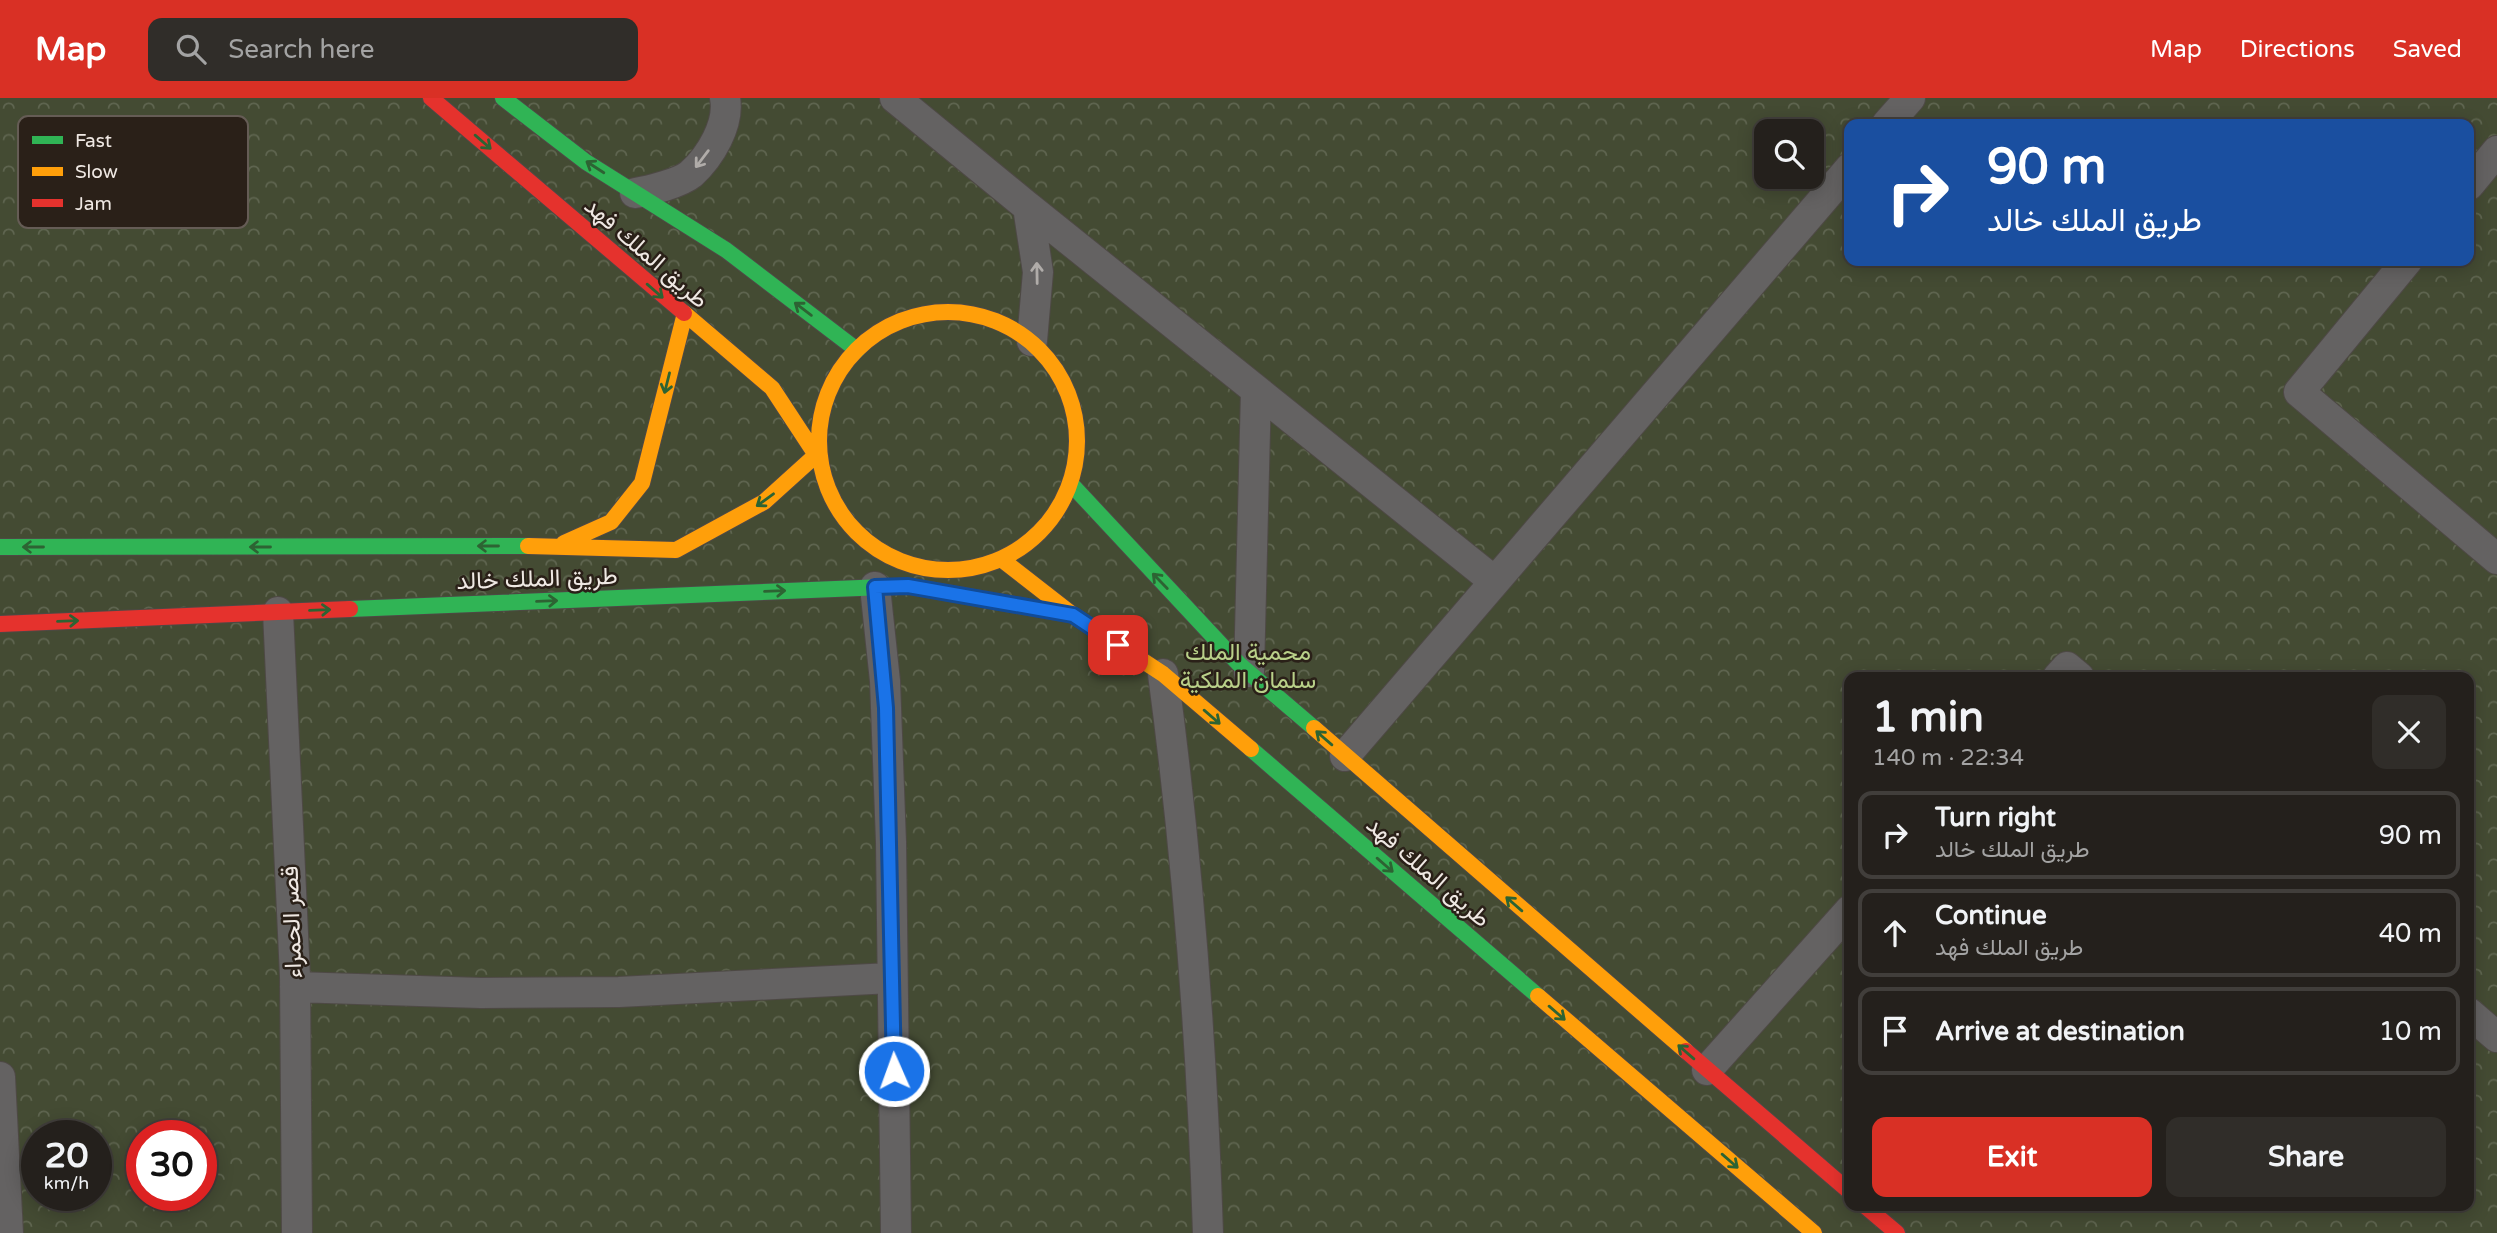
<!DOCTYPE html>
<html lang="en">
<head>
<meta charset="utf-8">
<style>
  body { margin:0; font-family:"Varela Round",Vazirmatn,sans-serif; background:#302d29; color:#f1f3f6; height:100vh; display:flex; flex-direction:column; font-size:26px; white-space:nowrap }
  * { box-sizing:border-box; margin:0 }
  p { font-size:23px; color:#a3a3a3 }
  .icon { flex:none; width:38px; height:38px; fill:none; stroke:currentColor; stroke-width:2; stroke-linecap:round; stroke-linejoin:round }
  .map { position:relative; flex:1; overflow:hidden }
  .panel { position:absolute; left:1844px; top:574px; width:630px; height:539px; display:flex; flex-direction:column; background:#24201c; border-radius:14px; box-shadow:0 4px 18px #0003,0 0 0 2px #413e3b }
  .panel>* { flex:none }
  .banner { position:absolute; left:1844px; top:21px; width:630px; height:147px; border-radius:14px; box-shadow:0 4px 18px #0003,0 0 0 2px #413e3b; background:#1a4fa0; color:#fff; overflow:hidden }
  .fabs { position:absolute; left:1754px; top:21px; display:grid; gap:14px }
  .fabs a { display:grid; place-items:center; width:70px; height:70px; border-radius:14px; background:#24201c; box-shadow:0 4px 18px #0003,0 0 0 2px #413e3b; font-size:35px }
  .speed { position:absolute; left:21px; top:1022px; display:flex; gap:14px; font-size:35px; font-weight:700; text-align:center }
  .speed>* { display:grid; place-content:center; width:91px; height:91px; border-radius:50%; background:#24201c; box-shadow:0 4px 18px #0003,0 0 0 2px #413e3b; line-height:1 }
  .speed small { font-size:18px; font-weight:400 }
  .speed .limit { border:10px solid #d22; background:#fff; color:#111 }
  .pin { position:absolute; display:grid; place-items:center; width:60px; height:60px; color:#fff; margin:-30px; border-radius:14px; box-shadow:0 4px 10px #0006 }
  .me { position:absolute; width:77px; margin:-38px; rotate:358deg; stroke-linejoin:round; filter:drop-shadow(0 0 5px #0008) }
  .turn { display:flex; align-items:center; gap:24px; height:147px; padding:0 28px; font-size:32px }
  .turn .icon { width:91px; height:91px; stroke-width:2.5 }
  .turn b { display:block; font-size:49px; line-height:60px }
  .round { display:grid; place-items:center; flex:none; width:74px; height:74px; border-radius:14px; background:#302d29 }
  .headline { display:flex; align-items:center; justify-content:space-between; height:119px; padding:0 28px }
  h1 { font-size:42px; font-weight:700; line-height:52px }
  .primary-button { display:flex; gap:14px; margin-top:auto; padding:14px 28px }
  .primary-button a { flex:1; height:80px; border-radius:14px; background:#d93025; color:#fff; font-size:28px; font-weight:700; line-height:80px; text-align:center }
  .primary-button a+a { background:#302d29; color:#f1f3f6 }
  ul { padding:0; list-style:none }
  li { display:flex; align-items:center; gap:21px; height:88px; margin:0 14px 10px; padding:0 14px; border:4px solid #413e3b; border-radius:14px }
  li div { flex:1 }
  li b { display:block; font-size:26px }
  li em { font-style:normal }
  header { display:flex; align-items:center; gap:42px; box-sizing:border-box; height:98px; padding:0 35px; background:#d93025; color:#fff }
  header strong { font-size:33px }
  nav { display:flex; gap:38px; margin-inline-start:auto; font-size:24px }
  .search { width:490px; height:63px; background:#302d29; display:flex; align-items:center; gap:18px; box-sizing:border-box; padding:0 24px; border-radius:14px; color:#a3a3a3; font-size:26px }
  .map>svg:first-child { display:block }
</style>
</head>
<body>
<header>
<strong>Map</strong>
<div class="search"><svg class="icon" aria-label="search" viewBox="0 0 24 24"><circle cx="10" cy="10" r="6"/><path d="M15 15l6 6"/></svg>Search here</div>
<nav><a>Map</a><a>Directions</a><a>Saved</a></nav>
</header>
<div class="map">
<svg width="2497" height="1135" viewBox="0 0 2497 1135">
  <defs>
    <pattern id="park-crowns" width="20" height="18" patternUnits="userSpaceOnUse" patternTransform="scale(1.75)"><rect width="20" height="18" fill="#444b33"/><path d="M2 6a3 3 0 1 1 6 0M12 15a3 3 0 1 1 6 0" fill="none" stroke="#5f6550"/></pattern>
  </defs>
  <rect width="100%" height="100%" fill="#302b26"/>
  <!-- park -->
  <path fill="url(#park-crowns)" fill-rule="evenodd" d="M0 0H2497V1135H0ZM1850 26H2469V163H1850ZM1766 33H1811V79H1766ZM1850 579H2469V1108H1850ZM37 1038H96V1097H37ZM142 1038H201V1097H142Z"/>
  <g fill="none" stroke-linecap="round" stroke-linejoin="round">
    <!-- street casing -->
    <g stroke="#4e4945" stroke-width="32">
      <path id="street" d="M895 0 1028 109 1038 174 1032 243
        M1887 26 1910 0
        M2469 87 2497 53
        M635 95C649 93 680 85 691 76 710 59 730 26 725 0
        M1028 109 1494 483
        M2407 163 2299 294 2497 461
        M875 489 885 583 891 744 896 1135
        M278 514 295 878 297 1135
        M1249 574 1256 292
        M1163 576C1188 762 1202 948 1208 1135
        M2058 579 2067 569 2079 579
        M1345 658 1850 70
        M295 889 481 895 619 894 891 880
        M2469 915 2497 939
        M1707 972 1850 812
        M0 979 8 1135"/>
    </g>
    <!-- fast casing -->
    <g stroke="#4e4945" stroke-width="18">
      <path id="fast" d="M503 0 586 64 726 152 857 252
        M1071 386 1239 566 1314 630
        M0 449 528 448
        M350 511 908 488 960 497
        M1251 651 1538 898"/>
    </g>
    <!-- slow casing -->
    <g stroke="#4e4945" stroke-width="18">
      <path id="slow" d="M819 343a129 129 0 1 1 258 0a129 129 0 1 1-258 0Z
        M564 445 611 424 642 385 684 219
        M528 448 676 452 764 404 816 357 772 290 684 215
        M1001 461 1073 517 1163 576 1251 651
        M1314 630 1686 953
        M1538 898 1814 1135"/>
    </g>
    <!-- jam casing -->
    <g stroke="#4e4945" stroke-width="18">
      <path id="jam" d="M431 0 684 215
        M960 497 1073 517
        M0 526 350 511
        M1686 953 1850 1094
        M1865 1108 1897 1135"/>
    </g>
    <!-- street -->
    <use href="#street" stroke="#646262" stroke-width="30"/>
    <!-- fast -->
    <use href="#fast" stroke="#30b455" stroke-width="16"/>
    <!-- slow -->
    <use href="#slow" stroke="#ff9f0a" stroke-width="16"/>
    <!-- jam -->
    <use href="#jam" stroke="#e5322d" stroke-width="16"/>
  </g>
  <!-- one-way arrows -->
  <defs><path id="oneway-shaft" d="M-6 0H5M1.5-3L5.5 0L1.5 3" fill="none" stroke-width="1.6" stroke-linecap="round" stroke-linejoin="round" transform="scale(1.75)"/></defs>
  <g stroke="#2d6333">
    <use href="#oneway-shaft" transform="translate(483 44) rotate(41)"/>
    <use href="#oneway-shaft" transform="translate(595 69) rotate(-147)"/>
    <use href="#oneway-shaft" transform="translate(655 193) rotate(41)"/>
    <use href="#oneway-shaft" transform="translate(803 211) rotate(-143)"/>
    <use href="#oneway-shaft" transform="translate(667 285) rotate(104)"/>
    <use href="#oneway-shaft" transform="translate(765 402) rotate(144)"/>
    <use href="#oneway-shaft" transform="translate(488 448) rotate(180)"/>
    <use href="#oneway-shaft" transform="translate(33 449) rotate(180)"/>
    <use href="#oneway-shaft" transform="translate(260 449) rotate(180)"/>
    <use href="#oneway-shaft" transform="translate(1160 483) rotate(-134)"/>
    <use href="#oneway-shaft" transform="translate(775 493) rotate(-2)"/>
    <use href="#oneway-shaft" transform="translate(547 503) rotate(-2)"/>
    <use href="#oneway-shaft" transform="translate(320 512) rotate(-2)"/>
    <use href="#oneway-shaft" transform="translate(68 523) rotate(-2)"/>
    <use href="#oneway-shaft" transform="translate(1212 619) rotate(41)"/>
    <use href="#oneway-shaft" transform="translate(1324 640) rotate(-139)"/>
    <use href="#oneway-shaft" transform="translate(1385 767) rotate(41)"/>
    <use href="#oneway-shaft" transform="translate(1514 806) rotate(-139)"/>
    <use href="#oneway-shaft" transform="translate(1557 915) rotate(41)"/>
    <use href="#oneway-shaft" transform="translate(1686 954) rotate(-139)"/>
    <use href="#oneway-shaft" transform="translate(1730 1063) rotate(41)"/>
  </g>
  <g stroke="#b0aca9">
    <use href="#oneway-shaft" transform="translate(702 61) rotate(127)"/>
    <use href="#oneway-shaft" transform="translate(1037 175) rotate(-91)"/>
  </g>
  <g fill="none" stroke-linecap="round" stroke-linejoin="round">
    <!-- route casing -->
    <g stroke="#114b97" stroke-width="18">
      <path id="route" d="M894 973 886 610 875 489 908 488 1073 517 1118 547"/>
    </g>
    <!-- route -->
    <use href="#route" stroke="#1a73e8" stroke-width="12"/>
  </g>
  <g text-anchor="middle" dominant-baseline="central" stroke-width="5" stroke-linejoin="round" paint-order="stroke">
    <!-- street labels -->
    <g font-size="24" fill="#efe8e3" stroke="#2a2018">
      <text transform="translate(646 155) rotate(41)">طريق الملك فهد</text>
      <text transform="translate(537 481) rotate(-2)">طريق الملك خالد</text>
      <text transform="translate(1428 774) rotate(41)">طريق الملك فهد</text>
      <text transform="translate(292 824) rotate(-92)">قصر الحمراء</text>
    </g>
    <!-- park labels -->
    <g font-size="24" fill="#b9d089" stroke="#2a2018">
      <text x="1248" y="554">محمية الملك<tspan x="1248" dy="28">سلمان الملكية</tspan></text>
    </g>
  </g>
  <!-- legend -->
  <rect x="18" y="18" width="230" height="112" rx="10" fill="#2a2018" stroke="#655c55" stroke-width="2"/>
  <rect x="32" y="38" width="31" height="8" fill="#30b455"/>
  <rect x="32" y="69" width="31" height="9" fill="#ff9f0a"/>
  <rect x="32" y="101" width="31" height="8" fill="#e5322d"/>
  <g font-size="19" fill="#efe8e3">
    <text x="75" y="49">Fast</text>
    <text x="75" y="80">Slow</text>
    <text x="75" y="112">Jam</text>
  </g>
</svg>
<div class="fabs">
<a><svg class="icon" aria-label="search" viewBox="0 0 24 24"><circle cx="10" cy="10" r="6"/><path d="M15 15l6 6"/></svg></a>
</div>
<div class="speed"><div>20<small>km/h</small></div><div class="limit">30</div></div>
<div class="pin" style="left:1118px;top:547px;background:#d93025"><svg class="icon" aria-label="arrive" viewBox="0 0 24 24"><path d="M6 21V4h12l-3 4 3 4H6"/></svg></div>
<svg class="me" style="left:894px;top:973px" viewBox="-20 -20 40 40"><circle r="17" fill="#1a73e8" stroke="#fff" stroke-width="3"/><path d="M0-11L8 9 0 5-8 9z" fill="#fff"/></svg>
<div class="banner">
<div class="turn"><svg class="icon" aria-label="right" viewBox="0 0 24 24"><path d="M7 20v-9h11M14 6l5 5-5 5"/></svg><div><b>90 m</b>طريق الملك خالد</div></div>
</div>
<section class="panel">
<div class="headline"><div><h1>1 min</h1><p>140 m · 22:34</p></div><a class="round"><svg class="icon" aria-label="close" viewBox="0 0 24 24"><path d="M6 6l12 12M18 6L6 18"/></svg></a></div>
<ul>
<li><svg class="icon" aria-label="right" viewBox="0 0 24 24"><path d="M7 20v-9h11M14 6l5 5-5 5"/></svg><div><b>Turn right</b><p>طريق الملك خالد</p></div><em>90 m</em></li>
<li><svg class="icon" aria-label="ahead" viewBox="0 0 24 24"><path d="M12 20V5M6 11l6-6 6 6"/></svg><div><b>Continue</b><p>طريق الملك فهد</p></div><em>40 m</em></li>
<li><svg class="icon" aria-label="arrive" viewBox="0 0 24 24"><path d="M6 21V4h12l-3 4 3 4H6"/></svg><div><b>Arrive at destination</b></div><em>10 m</em></li>
</ul>
<div class="primary-button"><a>Exit</a><a>Share</a></div>
</section>
</div>
</body>
</html>
